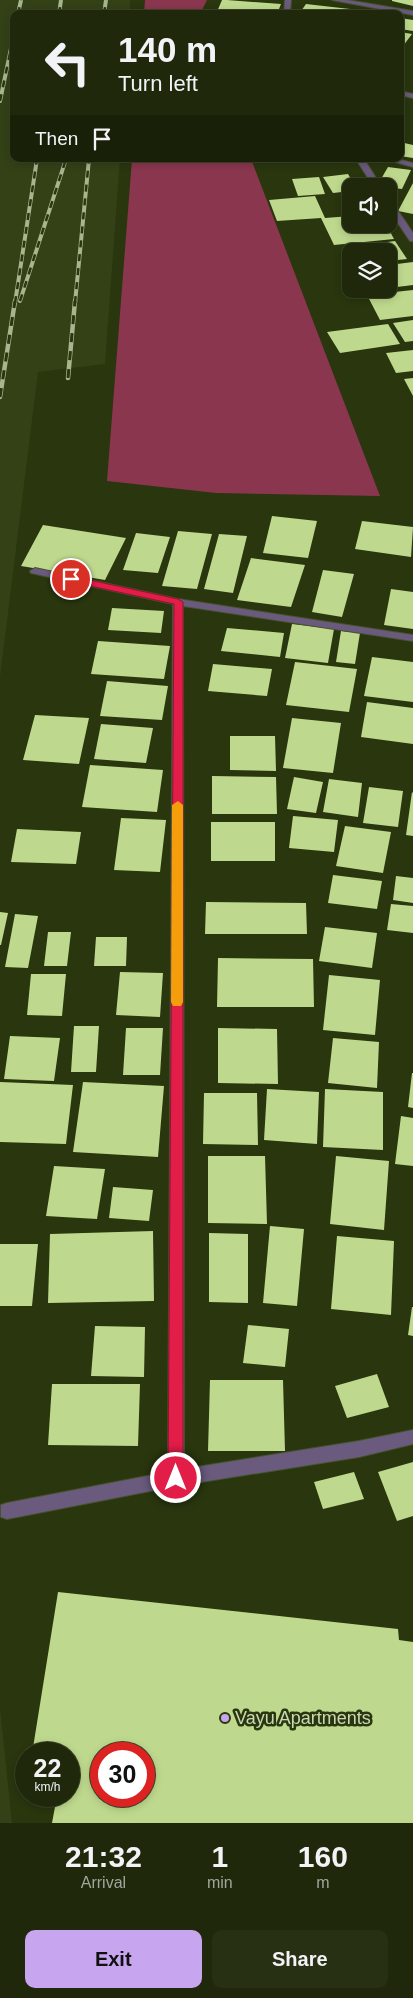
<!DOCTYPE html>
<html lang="en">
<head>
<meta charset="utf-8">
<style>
  body { margin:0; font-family:Helvetica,sans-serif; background:#273013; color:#f1f3f6; height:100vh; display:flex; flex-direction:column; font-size:19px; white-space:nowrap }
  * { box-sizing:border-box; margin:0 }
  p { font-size:16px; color:#a1a69c }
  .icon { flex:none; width:28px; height:28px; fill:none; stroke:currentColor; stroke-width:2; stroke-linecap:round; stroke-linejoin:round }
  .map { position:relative; height:1823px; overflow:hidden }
  .panel { display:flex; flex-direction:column; background:#1f280a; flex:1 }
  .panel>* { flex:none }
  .guide { position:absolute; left:10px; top:10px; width:394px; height:152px; border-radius:10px; box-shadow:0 2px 8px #0003,0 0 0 1px #3c442b; background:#1f280a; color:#f1f3f6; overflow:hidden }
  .fabs { position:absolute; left:342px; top:178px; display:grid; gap:10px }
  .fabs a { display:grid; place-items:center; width:55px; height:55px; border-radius:10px; background:#1f280a; box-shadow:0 2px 8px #0003,0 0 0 1px #3c442b; font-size:25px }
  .speed { position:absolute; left:15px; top:1742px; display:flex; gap:10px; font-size:25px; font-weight:700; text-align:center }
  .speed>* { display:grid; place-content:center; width:65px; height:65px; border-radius:50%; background:#1f280a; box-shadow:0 2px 8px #0003,0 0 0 1px #3c442b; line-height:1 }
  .speed small { font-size:12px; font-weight:400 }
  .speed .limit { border:8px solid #d22; background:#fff; color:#111 }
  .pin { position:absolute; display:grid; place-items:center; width:42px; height:42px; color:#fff; margin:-21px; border:2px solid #fff; border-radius:50%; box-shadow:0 1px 5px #0007 }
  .me { position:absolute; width:55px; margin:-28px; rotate:0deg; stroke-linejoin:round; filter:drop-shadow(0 0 4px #0008) }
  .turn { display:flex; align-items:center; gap:18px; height:105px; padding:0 25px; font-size:22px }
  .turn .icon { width:65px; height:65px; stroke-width:2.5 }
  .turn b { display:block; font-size:35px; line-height:42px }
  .then { display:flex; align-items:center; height:48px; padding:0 25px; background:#0003; gap:10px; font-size:19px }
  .eta { display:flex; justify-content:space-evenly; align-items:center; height:85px; text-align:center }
  .eta b { font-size:30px; font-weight:600; line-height:35px }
  .cta { display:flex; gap:10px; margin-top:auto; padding:10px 25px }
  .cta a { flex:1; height:58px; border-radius:10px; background:#c7a6ef; color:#111; font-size:20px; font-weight:600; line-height:58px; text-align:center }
  .cta a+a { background:#273013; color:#f1f3f6 }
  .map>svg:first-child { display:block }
</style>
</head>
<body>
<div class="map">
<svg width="413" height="1823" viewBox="0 0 413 1823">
  <rect width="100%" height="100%" fill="#29360e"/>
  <!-- built -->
  <path fill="#344116" d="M0 0H130V13L14 14V159H120L105 364 38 372 0 677Z
    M0 1708 12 1823H0Z"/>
  <!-- green -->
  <path fill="#8a364f" d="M145 0H207L200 14H144Z
    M132 159H251L380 496 216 493 107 481Z"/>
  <!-- building -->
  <path fill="#bed98d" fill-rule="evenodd" d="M222 0H227L281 4 277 14H216Z
    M392 0H413V6L392 1Z
    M306 4 350 9 348 14H299Z
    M400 18 413 20V31L400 29Z
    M400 32 412 34 400 50Z
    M400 142 413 145V158L400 156Z
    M388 167 411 170 402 189 377 186Z
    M348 174 355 186H351V191L333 193 323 177Z
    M319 177 325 194 298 196 292 179Z
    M413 183V214L398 211Z
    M315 196 325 218 351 216V224H386L394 239 334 245 321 218 277 221 269 200Z
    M395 241 407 259 389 261V251H351V259L344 248Z
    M413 262V285L389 288V265Z
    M413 290V316L380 320 367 295Z
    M413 320V341L405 342 393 323Z
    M388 324 400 344 340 353 327 332Z
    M413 350V371L396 373 386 353Z
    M413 378V396L404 379Z
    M272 516 317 521 308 558 263 553Z
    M362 521 413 527 411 557 355 549Z
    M43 525 126 538 105 580 21 566Z
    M178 531 212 534 197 589 162 586Z
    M136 533 170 537 158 573 123 570Z
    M219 534 247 536 233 593 204 589Z
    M251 558 305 565 291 607 237 600Z
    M323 570 354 574 342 617 312 612Z
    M391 589 413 592V629L384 625Z
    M112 608 164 611 161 633 108 630Z
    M292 624 334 629 328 663 285 658Z
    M227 628 284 633 280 657 221 651Z
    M341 631 360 633 355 664 336 662Z
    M98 641 170 646 164 679 91 674Z
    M372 657 413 662V702L364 696Z
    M295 662 357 669 349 712 286 705Z
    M213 664 272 669 267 696 208 691Z
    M107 681 168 686 162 720 100 716Z
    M367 702 413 708V744L361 737Z
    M35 715 89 718 79 764 23 760Z
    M292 718 341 723 333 773 283 768Z
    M101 724 153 728 146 763 94 759Z
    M230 736H275L276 771 230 770Z
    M90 765 163 770 157 812 82 807Z
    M212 776 276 777 277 814H212Z
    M294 777 323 782 316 813 287 809Z
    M329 779 362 783 358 817 323 812Z
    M369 787 403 791 398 827 363 823Z
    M412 792 413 793V836L406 835Z
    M293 816 338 820 334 852 289 848Z
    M121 818 166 820 160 872 114 870Z
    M211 822H275V861H211Z
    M345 826 391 832 383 873 336 866Z
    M17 829 81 832 76 864 11 862Z
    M333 875 382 881 377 909 328 903Z
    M396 876 413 878V903L393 900Z
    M206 902 306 903 307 934H205Z
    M391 904 413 906V933L387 930Z
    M0 912 8 913 1 945H0Z
    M15 914 38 916 28 968 5 967Z
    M325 927 377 933 372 968 319 961Z
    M48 932H71L67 966H44Z
    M96 937H127L126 966H94Z
    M218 958 313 959 314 1007H217Z
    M120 972 163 973 160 1017 116 1015Z
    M31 974H66L62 1016 27 1015Z
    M329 975 380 980 375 1035 323 1030Z
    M74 1026H99L96 1072H71Z
    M126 1028H163L160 1075H123Z
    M218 1028 277 1029 278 1084 218 1083Z
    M10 1036 60 1038 54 1081 4 1079Z
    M333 1038 379 1042 377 1088 328 1083Z
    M412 1073H413V1108L408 1107Z
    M0 1082 73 1085 66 1144 0 1142Z
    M83 1082 164 1086 158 1157 73 1152Z
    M267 1089 319 1092 317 1144 264 1140Z
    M325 1089 383 1092V1150L323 1147Z
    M204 1093H257L258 1145 203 1144Z
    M401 1116 413 1118V1166L395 1164Z
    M208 1156H265L267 1224 208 1223Z
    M336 1156 389 1161 384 1230 330 1224Z
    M54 1166 105 1169 97 1219 46 1216Z
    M113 1187 153 1190 149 1221 109 1218Z
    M270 1226 304 1229 297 1306 263 1303Z
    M153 1231 154 1301 48 1303 50 1234Z
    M209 1233 248 1234V1303L209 1302Z
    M337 1236 394 1241 391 1315 331 1309Z
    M0 1244H38L32 1306H0Z
    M412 1307H413V1336L408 1335Z
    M248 1325 289 1329 285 1367 243 1363Z
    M95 1326 145 1327 144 1377 91 1376Z
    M377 1374 389 1407 347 1418 335 1386Z
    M210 1380H283L285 1451H208Z
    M52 1384H140L138 1446 48 1445Z
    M413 1462V1516L397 1521 378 1472Z
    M354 1472 364 1499 323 1509 314 1482Z
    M58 1592 398 1629 399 1640 413 1642V1823H52L57 1796H69V1754H32ZM101 1754H144V1796H101Z"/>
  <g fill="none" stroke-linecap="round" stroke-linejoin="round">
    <!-- minor casing -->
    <g stroke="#46532c" stroke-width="2">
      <path id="minor" d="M285 0H291L290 14H284Z
        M332 0H347L413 11V15Z
        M400 91 413 94V98L400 95Z
        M356 159H364L381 186H373Z
        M384 159H397L413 163V167Z
        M389 202H392L413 233V241H410L389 210Z
        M35 568 178 599 413 635V641L183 606 184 1469 359 1441 413 1430V1444L359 1457 176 1486 7 1519 1 1517V1505L7 1503 168 1472 173 604 31 573 30 571Z"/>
    </g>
    <!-- minor -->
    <use href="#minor" fill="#6a5a7e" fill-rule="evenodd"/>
    <!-- rail-far1 casing -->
    <g stroke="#a8b690" stroke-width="4">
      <path id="rail-far1" d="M18 14 21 0
        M59 14 61 0
        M104 14 106 0
        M0 101 14 34
        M20 301 66 159
        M15 303 37 159
        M75 303 89 159"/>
    </g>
    <!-- rail casing -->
    <g stroke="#a8b690" stroke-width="4.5">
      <path id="rail" d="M68 378 75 301
        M0 397 15 301"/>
    </g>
    <!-- rail-far1 -->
    <use href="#rail-far1" stroke="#29360e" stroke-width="2.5" stroke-dasharray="7" stroke-linecap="butt"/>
    <!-- rail -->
    <use href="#rail" stroke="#29360e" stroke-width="3" stroke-dasharray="9" stroke-linecap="butt"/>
  </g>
  <!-- route -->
  <path fill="#e11d48" stroke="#92132f" d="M71 576 178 599 183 602V1478L181 1483 176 1485 170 1483 168 1478 174 604 67 581 66 579Z"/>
  <!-- slow -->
  <path fill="#f59e0b" d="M178 801 183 805V1002L181 1006H173L171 1002 172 805Z"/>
  <!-- markers -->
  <circle fill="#c7a6ef" stroke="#29360e" stroke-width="2" cx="225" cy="1718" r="5"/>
  <g text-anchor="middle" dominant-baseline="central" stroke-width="5" stroke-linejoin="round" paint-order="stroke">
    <!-- near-poi labels -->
    <g font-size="18" fill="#cad8b3" stroke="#29360e" text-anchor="start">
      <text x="235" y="1718">Vayu Apartments</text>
    </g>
  </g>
</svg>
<div class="fabs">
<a><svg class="icon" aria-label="sound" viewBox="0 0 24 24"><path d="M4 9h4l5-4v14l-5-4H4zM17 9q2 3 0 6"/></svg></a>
<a><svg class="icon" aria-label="layers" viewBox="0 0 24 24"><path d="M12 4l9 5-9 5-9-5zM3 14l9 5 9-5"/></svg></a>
</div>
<div class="speed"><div>22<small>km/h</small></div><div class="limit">30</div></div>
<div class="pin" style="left:71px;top:579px;background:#d93025"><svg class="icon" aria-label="arrive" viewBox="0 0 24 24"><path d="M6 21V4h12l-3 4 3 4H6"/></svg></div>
<svg class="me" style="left:176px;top:1478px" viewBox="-20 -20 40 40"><circle r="17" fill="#e11d48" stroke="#fff" stroke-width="3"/><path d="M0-11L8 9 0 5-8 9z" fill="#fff"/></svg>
<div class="guide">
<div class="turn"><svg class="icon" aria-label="left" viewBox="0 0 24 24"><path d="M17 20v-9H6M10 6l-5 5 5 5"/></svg><div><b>140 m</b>Turn left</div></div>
<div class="then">Then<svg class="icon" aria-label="arrive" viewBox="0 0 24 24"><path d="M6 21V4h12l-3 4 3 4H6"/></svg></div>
</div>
</div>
<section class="panel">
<div class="eta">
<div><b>21:32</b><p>Arrival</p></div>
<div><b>1</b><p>min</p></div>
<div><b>160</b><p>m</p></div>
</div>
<div class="cta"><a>Exit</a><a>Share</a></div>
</section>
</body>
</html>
